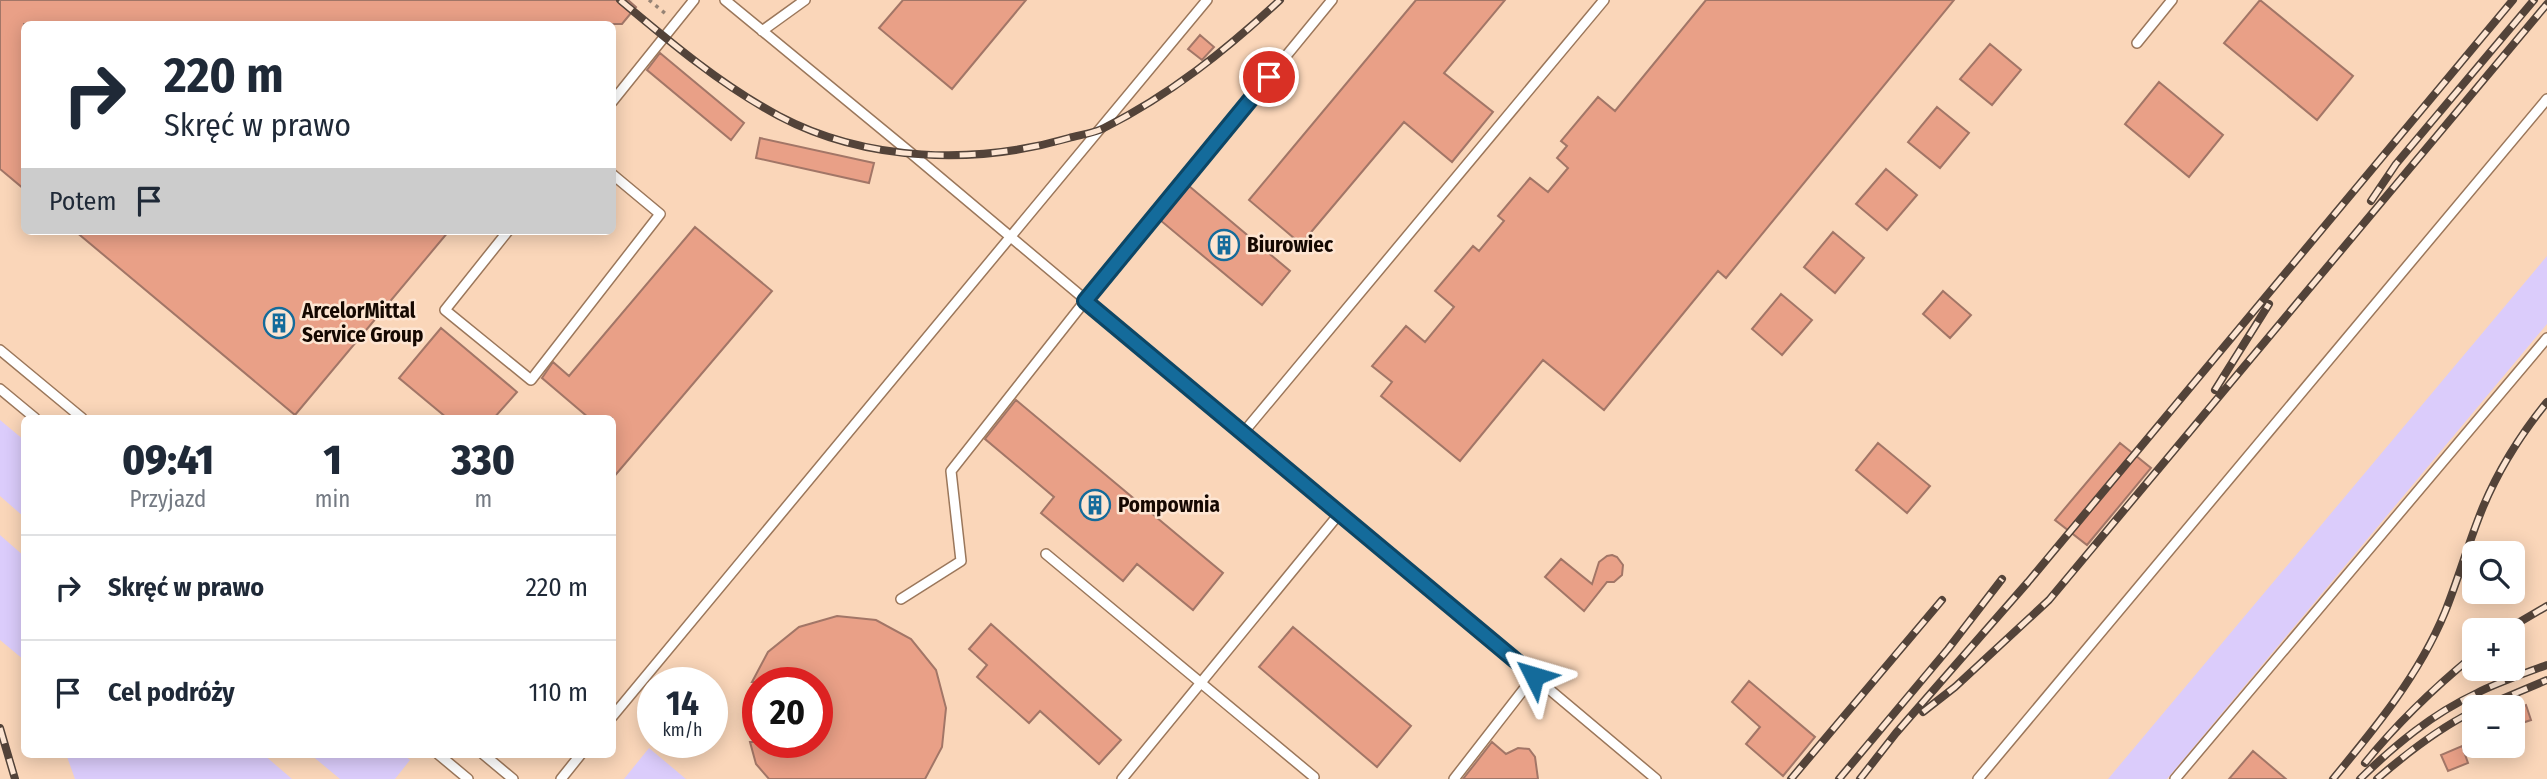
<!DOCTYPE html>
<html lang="pl">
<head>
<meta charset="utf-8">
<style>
  body { margin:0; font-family:"Fira Sans Condensed",sans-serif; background:#f6f6f7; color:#1f2937; height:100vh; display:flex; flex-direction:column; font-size:26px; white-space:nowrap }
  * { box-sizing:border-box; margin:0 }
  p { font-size:23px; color:#747a83 }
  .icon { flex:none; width:38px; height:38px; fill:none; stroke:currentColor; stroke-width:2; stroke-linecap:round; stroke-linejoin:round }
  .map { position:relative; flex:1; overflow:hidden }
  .side { position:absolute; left:21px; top:415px; width:595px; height:343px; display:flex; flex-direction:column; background:#fff; border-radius:10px; box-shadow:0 4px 18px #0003 }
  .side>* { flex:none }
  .top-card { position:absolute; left:21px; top:21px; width:595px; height:214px; border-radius:10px; box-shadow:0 4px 18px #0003; background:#fff; color:#1f2937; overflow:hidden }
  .controls { position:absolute; left:2462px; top:541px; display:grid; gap:14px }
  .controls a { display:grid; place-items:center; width:63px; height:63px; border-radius:10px; background:#fff; box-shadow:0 4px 18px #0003; font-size:35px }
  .speed { position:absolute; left:637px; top:667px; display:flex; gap:14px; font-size:35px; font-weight:700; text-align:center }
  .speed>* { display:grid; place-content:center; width:91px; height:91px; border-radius:50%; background:#fff; box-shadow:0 4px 18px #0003; line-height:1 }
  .speed small { font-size:18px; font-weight:400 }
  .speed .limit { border:10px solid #d22; background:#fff; color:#111 }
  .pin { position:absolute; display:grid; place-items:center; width:60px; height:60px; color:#fff; margin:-30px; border:4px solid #fff; border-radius:50%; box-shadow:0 2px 7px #0007 }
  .me { position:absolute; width:77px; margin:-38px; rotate:310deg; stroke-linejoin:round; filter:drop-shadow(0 0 5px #0008) }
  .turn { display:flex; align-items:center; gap:24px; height:147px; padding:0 28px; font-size:32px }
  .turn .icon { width:91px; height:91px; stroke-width:2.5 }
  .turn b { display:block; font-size:49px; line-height:60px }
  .then { display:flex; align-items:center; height:66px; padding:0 28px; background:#0003; gap:14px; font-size:26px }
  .eta { display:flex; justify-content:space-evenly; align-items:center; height:119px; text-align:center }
  .eta b { font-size:42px; font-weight:800; line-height:49px }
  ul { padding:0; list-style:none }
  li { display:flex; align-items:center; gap:21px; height:105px; padding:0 28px; border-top:2px solid #e0e1e3 }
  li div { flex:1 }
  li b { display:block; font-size:26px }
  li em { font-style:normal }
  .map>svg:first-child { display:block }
</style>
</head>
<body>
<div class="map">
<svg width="2547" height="779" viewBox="0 0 2547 779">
  <rect width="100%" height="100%" fill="#fde5d2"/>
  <!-- built -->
  <path fill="#fad6b9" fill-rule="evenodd" d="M0 0H2547V779H0ZM24 24H612V231H24ZM24 418H612V754H24ZM2474 553H2513V592H2474ZM2474 630H2513V668H2474ZM653 682H712V742H653ZM758 682H817V742H758ZM2474 707H2513V746H2474Z"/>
  <!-- green -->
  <path fill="#dbccfb" d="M2547 256V324L2167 779H2108Z
    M0 420 24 440V517L0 496Z
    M0 535 24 556V660L0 640Z
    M649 748 686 779H624Z
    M66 754H263L292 779H75Z
    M310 754H403L410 760 395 779H340Z"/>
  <!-- building -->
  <path fill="#e9a087" stroke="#a27667" stroke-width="2" d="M0 0H628L636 7 622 24H24V189L0 169Z
    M903 0H1026L952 89 879 28Z
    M1416 0H1505L1444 73 1493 112 1452 162 1404 122 1301 244 1249 200Z
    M1706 0H1954L1726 278 1718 271 1604 410 1543 360 1460 461 1381 396 1392 382 1372 366 1406 326 1425 342 1454 307 1435 291 1473 246 1479 251 1504 221 1498 216 1530 178 1548 192 1568 168 1557 158 1567 146 1561 141 1598 97 1615 111Z
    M2260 0 2353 76 2317 120 2224 43Z
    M1200 35 1214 47 1202 60 1188 49Z
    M1990 44 2021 70 1992 105 1960 79Z
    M660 53 744 123 731 140 647 70Z
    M2159 82 2223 135 2189 177 2125 124Z
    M1937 107 1969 133 1940 168 1908 142Z
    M760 138 874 163 869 183 756 158Z
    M1886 169 1917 195 1887 230 1856 204Z
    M1189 186 1290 271 1262 305 1160 220Z
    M695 227 772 291 612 479V418H589L542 378 553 362 569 376Z
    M75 231H449L295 415Z
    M1833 232 1864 258 1835 293 1804 267Z
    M1943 291 1971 315 1950 338 1923 314Z
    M1781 294 1812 320 1782 355 1752 329Z
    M441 328 517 392 494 418H447L399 378Z
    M1016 400 1223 573 1193 610 1137 564 1123 581 1041 513 1054 497 985 439Z
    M1878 443 1930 486 1907 513 1856 470Z
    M2120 443 2151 468 2087 545 2055 520Z
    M1612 555 1617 557 1623 565 1622 575 1614 582H1607L1584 611 1545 577 1561 559 1592 584 1599 562 1607 556Z
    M837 616 876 620 911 639 936 670 946 708 942 747 925 779H769L756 764 750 742H817V682H752L768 652 799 627Z
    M991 624 1121 740 1099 764 1040 711 1029 723 977 677 987 665 969 649Z
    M1293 627 1411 726 1377 767 1259 667Z
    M1749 681 1815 737 1783 776 1746 744 1760 727 1732 702Z
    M2526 705 2531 720 2513 726V710Z
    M1492 742 1506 754 1518 748 1529 749 1535 757 1538 779H1463Z
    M2462 746 2468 763 2448 771 2441 755Z
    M2253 751 2286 779H2229Z"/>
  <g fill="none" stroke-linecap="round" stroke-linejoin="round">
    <!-- lane casing -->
    <g stroke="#9b775b" stroke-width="12">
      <path id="lane" d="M725 0 912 154 1656 779
        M762 31 805 0
        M2137 43 2172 0
        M612 102 694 0
        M508 231 445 310 531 380 660 214 612 174
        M0 350 82 418
        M0 389 35 418
        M1243 433 1604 0
        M1046 554 1314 777
        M901 599 961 561 951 471 1085 301 1332 0
        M612 717 1207 0
        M438 754 468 779
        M483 754 513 779
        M561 779 581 754
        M1122 779 1339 514
        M1454 779 1534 676
        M1978 779 2547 99
        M2175 779 2547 338"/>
    </g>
    <!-- path -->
    <path stroke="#968375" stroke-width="3.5" stroke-dasharray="3.5 5" stroke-linecap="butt" d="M649 0 666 14"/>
    <!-- lane -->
    <use href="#lane" stroke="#fff" stroke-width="9"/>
    <!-- rail casing -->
    <g stroke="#534339" stroke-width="8">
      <path id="rail" d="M620 0C670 42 721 85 779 116 866 162 976 165 1069 138 1080 135 1094 133 1104 128 1170 95 1226 50 1280 0
        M2371 201 2396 164 2534 0
        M2215 390 2269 304
        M2506 630 2547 606
        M2483 707 2547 680
        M1923 712 1955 687 2049 600 2547 4
        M0 728 15 779
        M2365 763C2398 722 2434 688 2474 655
        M1791 779 1942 600
        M1839 779 1948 649 2002 579
        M1860 779 1896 733 2028 582 2513 0
        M2333 779C2376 727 2419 675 2445 612 2459 577 2469 541 2483 507 2499 469 2521 434 2547 402
        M2360 779C2395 745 2432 714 2477 693 2499 682 2523 674 2547 665
        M2377 779C2407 753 2439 728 2474 711"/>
    </g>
    <!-- rail -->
    <use href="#rail" stroke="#fde5d2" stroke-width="5" stroke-dasharray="16" stroke-linecap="butt"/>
  </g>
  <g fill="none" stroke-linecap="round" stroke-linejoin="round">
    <!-- route casing -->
    <g stroke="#0d4665" stroke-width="18">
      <path id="route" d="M1269 77 1085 301 1534 676"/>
    </g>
    <!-- route -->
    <use href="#route" stroke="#146b9b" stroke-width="12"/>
  </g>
  <!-- icons -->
  <defs>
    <g id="building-ring" transform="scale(1.575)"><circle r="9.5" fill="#fde5d2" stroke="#146b9b" stroke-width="1.5"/><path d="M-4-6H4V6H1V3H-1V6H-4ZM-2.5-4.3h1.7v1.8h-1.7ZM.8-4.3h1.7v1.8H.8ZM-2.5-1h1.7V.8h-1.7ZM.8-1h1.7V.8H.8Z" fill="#146b9b"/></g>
  </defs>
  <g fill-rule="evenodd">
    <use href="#building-ring" x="1224" y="245"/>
    <use href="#building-ring" x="279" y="323"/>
    <use href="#building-ring" x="1095" y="505"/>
  </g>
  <g text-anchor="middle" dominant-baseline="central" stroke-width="5" stroke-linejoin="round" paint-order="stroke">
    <!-- poi labels -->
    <g font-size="21" font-weight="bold" fill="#150801" stroke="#fde5d2" text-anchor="start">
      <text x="1247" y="245">Biurowiec</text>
      <text x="302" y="311">ArcelorMittal<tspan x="302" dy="24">Service Group</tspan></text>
      <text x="1118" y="505">Pompownia</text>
    </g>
  </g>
</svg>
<div class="controls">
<a><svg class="icon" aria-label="search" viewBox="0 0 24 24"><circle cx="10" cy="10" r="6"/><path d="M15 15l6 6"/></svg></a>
<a>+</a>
<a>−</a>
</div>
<div class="speed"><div>14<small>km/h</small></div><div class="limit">20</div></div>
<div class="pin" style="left:1269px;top:77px;background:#d93025"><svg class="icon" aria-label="arrive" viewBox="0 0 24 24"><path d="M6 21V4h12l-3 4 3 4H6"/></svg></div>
<svg class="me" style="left:1534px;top:676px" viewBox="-20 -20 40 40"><path d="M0-17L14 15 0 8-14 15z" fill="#146b9b" stroke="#fff" stroke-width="4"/></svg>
<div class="top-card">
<div class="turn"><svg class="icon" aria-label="right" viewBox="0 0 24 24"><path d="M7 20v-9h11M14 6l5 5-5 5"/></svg><div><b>220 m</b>Skręć w prawo</div></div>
<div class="then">Potem<svg class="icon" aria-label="arrive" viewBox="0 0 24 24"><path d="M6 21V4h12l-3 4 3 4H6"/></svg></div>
</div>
<section class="side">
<div class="eta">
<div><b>09:41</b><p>Przyjazd</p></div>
<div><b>1</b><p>min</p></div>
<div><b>330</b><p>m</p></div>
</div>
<ul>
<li><svg class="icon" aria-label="right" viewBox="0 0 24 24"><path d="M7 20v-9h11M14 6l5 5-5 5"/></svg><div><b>Skręć w prawo</b></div><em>220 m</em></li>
<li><svg class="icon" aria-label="arrive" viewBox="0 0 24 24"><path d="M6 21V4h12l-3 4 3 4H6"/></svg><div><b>Cel podróży</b></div><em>110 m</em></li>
</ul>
</section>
</div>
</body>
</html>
